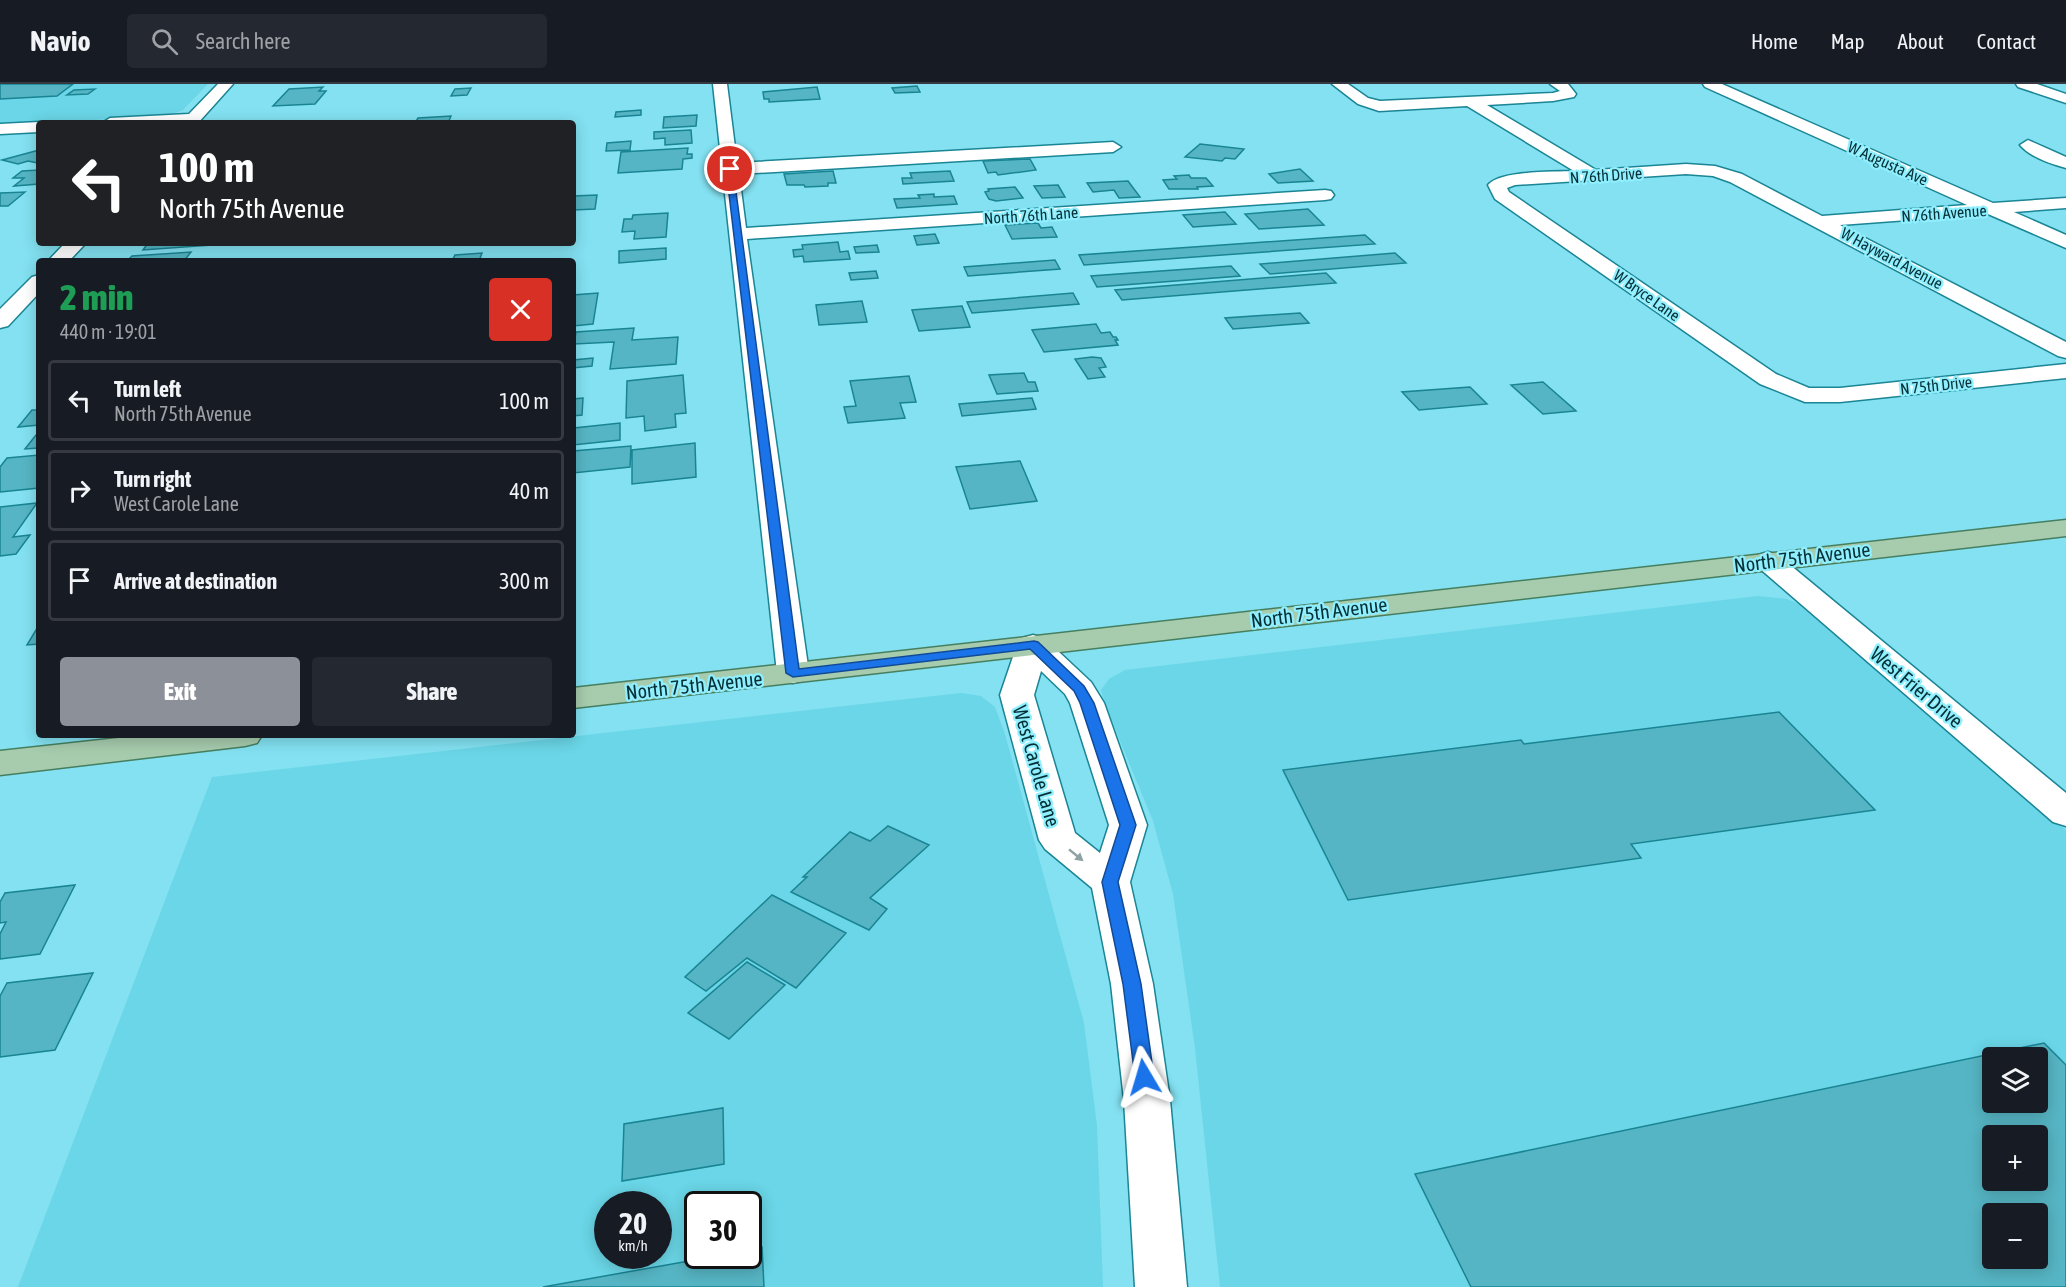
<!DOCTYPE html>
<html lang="en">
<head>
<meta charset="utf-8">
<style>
  body { margin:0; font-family:"Asap Condensed",sans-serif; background:#242831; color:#f1f3f6; height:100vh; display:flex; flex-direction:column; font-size:22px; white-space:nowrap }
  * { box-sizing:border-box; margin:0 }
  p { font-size:20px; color:#9ea1a6 }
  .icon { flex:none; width:33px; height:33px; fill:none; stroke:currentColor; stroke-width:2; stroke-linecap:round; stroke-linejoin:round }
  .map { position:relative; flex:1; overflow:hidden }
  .sheet { position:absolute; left:36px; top:174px; width:540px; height:480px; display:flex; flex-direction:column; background:#171b24; border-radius:6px; box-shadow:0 3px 15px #0003 }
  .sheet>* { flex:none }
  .top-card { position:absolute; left:36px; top:36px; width:540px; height:126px; border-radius:6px; box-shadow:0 3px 15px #0003; background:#202124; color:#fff; overflow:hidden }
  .buttons { position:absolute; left:1982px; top:963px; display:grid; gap:12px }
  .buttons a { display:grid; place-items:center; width:66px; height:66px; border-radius:6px; background:#171b24; box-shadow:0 3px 15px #0003; font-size:30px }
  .speed { position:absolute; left:594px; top:1107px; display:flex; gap:12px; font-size:30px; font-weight:700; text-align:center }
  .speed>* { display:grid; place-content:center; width:78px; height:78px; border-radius:50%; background:#171b24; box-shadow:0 3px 15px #0003; line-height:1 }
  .speed small { font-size:15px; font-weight:400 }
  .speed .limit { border:3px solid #111; border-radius:9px; background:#fff; color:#111 }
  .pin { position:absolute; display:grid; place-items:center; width:51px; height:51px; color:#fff; margin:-26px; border:3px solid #fff; border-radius:50%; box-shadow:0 2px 6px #0007 }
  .me { position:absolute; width:66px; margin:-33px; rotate:353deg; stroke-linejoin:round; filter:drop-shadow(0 0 4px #0008) }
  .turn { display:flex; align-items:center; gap:21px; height:126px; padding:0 24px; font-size:27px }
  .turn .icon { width:78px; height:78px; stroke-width:2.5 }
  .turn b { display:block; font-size:42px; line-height:51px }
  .round { display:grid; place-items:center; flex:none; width:63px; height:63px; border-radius:6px; background:#242831 }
  .summary { display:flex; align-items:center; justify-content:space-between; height:102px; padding:0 24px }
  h1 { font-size:36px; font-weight:800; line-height:45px; color:#1e9e55 }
  .cta { display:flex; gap:12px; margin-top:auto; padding:12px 24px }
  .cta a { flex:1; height:69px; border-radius:6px; background:#8c9099; color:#fff; font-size:24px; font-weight:800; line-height:69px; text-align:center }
  .cta a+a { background:#242831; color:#f1f3f6 }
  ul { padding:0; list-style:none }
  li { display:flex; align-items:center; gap:18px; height:81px; margin:0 12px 9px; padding:0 12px; border:3px solid #363941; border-radius:6px }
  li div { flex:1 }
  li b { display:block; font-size:22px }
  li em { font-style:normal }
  header { display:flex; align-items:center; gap:36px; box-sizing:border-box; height:84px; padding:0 30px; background:#171b24; border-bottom:2px solid #363941 }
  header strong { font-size:28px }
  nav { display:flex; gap:33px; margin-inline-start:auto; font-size:21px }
  .search { width:420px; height:54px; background:#242831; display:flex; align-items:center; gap:15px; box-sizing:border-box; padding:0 21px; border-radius:6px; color:#9ea1a6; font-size:22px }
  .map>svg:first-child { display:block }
</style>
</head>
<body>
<header>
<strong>Navio</strong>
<div class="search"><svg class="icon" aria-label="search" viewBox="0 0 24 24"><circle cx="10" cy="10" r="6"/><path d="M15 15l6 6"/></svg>Search here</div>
<nav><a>Home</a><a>Map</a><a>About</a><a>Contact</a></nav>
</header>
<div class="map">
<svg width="2066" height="1203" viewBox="0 0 2066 1203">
  <rect width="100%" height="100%" fill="#83e1f1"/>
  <!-- built -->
  <path fill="#6ad6e7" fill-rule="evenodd" d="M0 0H208L183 26 167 32 0 41Z
    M1758 512 1787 515 1803 522 2066 746V1203H1220L1195 964 1173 810 1153 737 1106 623 1101 606 1109 595 1125 586ZM1992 974H2037V1018H1992ZM1992 1052H2037V1096H1992ZM1992 1130H2037V1174H1992Z
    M961 609 981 612 995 623 1005 650 1084 939 1097 1042 1103 1203H18L212 693ZM608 1120H658V1172H608ZM698 1120H748V1172H698Z"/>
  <!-- building -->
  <path fill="#56b5c4" stroke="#198493" stroke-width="1.5" fill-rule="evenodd" d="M0 0H73L57 12 0 15Z
    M917 2 920 8 895 9 892 4Z
    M323 3 319 7H326L315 20 273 22 289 5Z
    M817 3 820 15 769 18V15H764L763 8Z
    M471 4 467 11 451 12 455 5Z
    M95 5 88 10 67 11 74 6Z
    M641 26V31L615 33 616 28Z
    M697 31 696 42 663 44 664 33Z
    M451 32 448 39H415L418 34Z
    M691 46 692 59 665 61V54L654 55V48Z
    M631 57 630 66 606 67 607 59Z
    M1200 60 1244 65 1235 75 1225 74 1222 77 1185 73Z
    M688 64 687 70H692V74L683 75 682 85 618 89 621 68Z
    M39 66 38 79 28 77 18 80 2 76Z
    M1030 75 1036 86 998 91 996 88 988 89 983 77Z
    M1300 85 1313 97 1278 99 1269 90Z
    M39 86V100L14 102 24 94H13L22 87Z
    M833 87 836 99H828V102L805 103 804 101H787L784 90Z
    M950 87 954 97 903 100 902 94H912L910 89Z
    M1189 91 1191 94H1206L1213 102 1197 103 1198 105H1169L1163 96 1177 95 1174 92Z
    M1128 97 1140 113 1119 114 1114 106 1093 108 1087 99Z
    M1058 101 1065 113 1042 114 1034 102Z
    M1015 103 1023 114 996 117 989 115 985 108 989 107 988 105Z
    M25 108 8 122H0V109Z
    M934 110V113L954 112 957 120 897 124 894 115 920 114 918 111Z
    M597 111 595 125 573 126V112Z
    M1308 125 1324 141 1259 145 1245 130Z
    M1225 128 1236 140 1193 143 1183 131Z
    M668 129 666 153 634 155 635 147 622 148 624 135H632L633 131Z
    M1038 139 1041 144 1052 143 1057 153 1012 155 1005 141Z
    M935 150 939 159 917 161 914 152Z
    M1365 151 1375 160 1084 181 1079 171Z
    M838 158 840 168 848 167 850 175 804 178 803 172 794 173 793 166 803 165 802 161Z
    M148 159H213L212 161 143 166Z
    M877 161 879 168 856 169 854 163Z
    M666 164V175L619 179V167Z
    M191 168 184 177H127L132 172Z
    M482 169 479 177H452L455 171Z
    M1395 169 1406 179 1270 190 1260 180Z
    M1055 176 1060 185 968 192 964 183Z
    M1231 182 1240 192 1097 203 1091 192Z
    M876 187 878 194 851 196 849 189Z
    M1326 189 1336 199 1122 216 1115 206Z
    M598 209 593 240 573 242V211Z
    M1073 209 1079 220 972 229 967 218Z
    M862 217 867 238 819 241 816 221Z
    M962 222 970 243 919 247 912 226Z
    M1300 229 1309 239 1233 245 1225 234Z
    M1096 240 1101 249 1110 248 1113 253H1116L1118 256H1115L1118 261 1044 268 1032 246Z
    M634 244 632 256 678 253 676 280 610 285 614 258 574 260 576 248Z
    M1092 273 1101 274 1106 283 1099 284 1105 293 1088 295 1075 275Z
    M593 274 592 282 573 284V276Z
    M1024 289 1028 298H1035L1038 307 997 310 989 291Z
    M683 291 686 329 675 330 676 343 645 347 644 332 626 334 627 297Z
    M909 292 916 318 900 319 905 334 848 339 844 323 856 322 850 297Z
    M1543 298 1576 327 1543 330 1511 301Z
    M1470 303 1487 320 1419 326 1402 308Z
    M583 314 582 331 573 332V315Z
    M1032 314 1036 325 962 332 959 320Z
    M32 326H39V341L18 343Z
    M620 339V356L573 361 574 344Z
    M36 351H39V364L25 365Z
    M695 359 696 393 632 400V366Z
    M631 362 630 383 573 389V367Z
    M39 371V404L0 408V383L7 374Z
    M1020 377 1037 417 970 425 956 383Z
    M37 419 13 453 30 451 16 470 0 472V423Z
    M39 541V560L27 561Z
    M1779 628 1875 726 1631 760 1641 774 1348 816 1283 686 1521 656 1524 660Z
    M888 742 929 761 870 814 887 825 869 846 791 808 807 793H803L850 748 870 757Z
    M75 801 40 870 0 875V850L6 838 0 839V818L5 809Z
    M772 811 846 849 796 904 747 874 706 907 685 893Z
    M747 878 785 901 729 955 688 929Z
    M93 889 55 966 0 973V912L7 899Z
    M2044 959 2066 981V1203H1471L1415 1090ZM1992 974H2037V1018H1992ZM1992 1052H2037V1096H1992ZM1992 1130H2037V1174H1992Z
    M723 1024 724 1080 622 1097 624 1040Z
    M762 1163 764 1203H543L717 1172H748V1166Z"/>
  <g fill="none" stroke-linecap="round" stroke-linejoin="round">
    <!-- minor casing -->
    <g stroke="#1a8594" stroke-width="3">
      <path id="minor" d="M218 0H233L198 39H102L110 34 189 30Z
        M713 0H727L737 79 1113 58 1121 63 1113 68 739 90 746 144 1325 106 1331 107 1334 111 1331 115 1325 116 747 155 809 589 805 596 793 599 781 596 777 589Z
        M1332 0H1348L1368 14 1380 17 1553 9 1560 7 1550 0H1568L1576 10 1574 13 1553 17 1487 21 1596 86 1686 80 1715 82 1742 90 1822 132 1967 121 1705 3 1703 0H1722L1993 119 2066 114V124L2014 128 2066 151V164L1988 130 1840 141 2066 258V274L2058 272 1730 98 1713 92 1686 90 1515 101 1507 104 1509 108 1776 290 1809 304H1840L2066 280V294L1840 318H1805L1760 300 1495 115 1488 101C1500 86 1555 88 1574 87L1467 22 1379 27 1358 20Z
        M2016 0H2037L2066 10V19L2018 3Z
        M39 38 42 39H39V48L0 50V40Z
        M2028 56 2066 73V84C2051 80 2030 73 2020 61Z
        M65 159H86L69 177H48Z
        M39 191V209L8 242 0 244V225L32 193Z
        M1768 468 1778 471 2066 709V742L2053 738 1758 483 1753 477 1758 471Z
        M1033 551 1044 554 1091 598 1104 619 1147 741 1130 798 1153 900 1170 1016 1187 1203H1135L1124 1016 1111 900 1092 804 1045 765 1039 756 1000 611 1017 561 1022 554ZM1041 587 1065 610 1070 619 1109 741 1100 769 1075 749 1034 611Z"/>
    </g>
    <!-- major casing -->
    <g stroke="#467f60" stroke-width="3">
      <path id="major" d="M2066 436V452L573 624V604Z
        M146 651H262L257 659 245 662 0 691V667Z"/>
    </g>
    <!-- minor -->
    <use href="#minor" fill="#fff" fill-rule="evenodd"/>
    <!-- major -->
    <use href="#major" fill="#a6cbad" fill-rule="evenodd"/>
  </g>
  <!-- one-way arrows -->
  <defs><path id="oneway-solid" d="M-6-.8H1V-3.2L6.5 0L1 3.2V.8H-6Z" transform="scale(1.5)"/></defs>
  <use fill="#8ea2a5" href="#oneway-solid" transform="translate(1076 771) rotate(39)"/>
  <!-- route -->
  <path fill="#1a73e8" stroke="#114b97" stroke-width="1.5" d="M730 83 733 85 799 585 1034 557 1038 558 1084 602 1094 619 1136 741 1118 798 1141 900 1154 993 1151 998 1144 1000 1138 998 1135 993 1123 900 1102 798 1120 741 1080 619 1074 607 1030 565 793 593 786 589 726 85Z"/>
  <g text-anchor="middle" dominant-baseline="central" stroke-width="4.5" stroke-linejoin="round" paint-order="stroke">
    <!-- far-street labels -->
    <g font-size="16" fill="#043036" stroke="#90effe">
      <text transform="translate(1888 79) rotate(24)">W Augusta Ave</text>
      <text transform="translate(1606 91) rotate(-4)">N 76th Drive</text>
      <text transform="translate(1944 129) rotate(-4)">N 76th Avenue</text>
      <text transform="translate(1031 131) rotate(-4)">North 76th Lane</text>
      <text transform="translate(1892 174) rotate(28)">W Hayward Avenue</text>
      <text transform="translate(1647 211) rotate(35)">W Bryce Lane</text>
      <text transform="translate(1936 301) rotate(-6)">N 75th Drive</text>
    </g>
    <!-- street labels -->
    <g font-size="20" fill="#043036" stroke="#90effe">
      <text transform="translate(1802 473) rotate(-7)">North 75th Avenue</text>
      <text transform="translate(1319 528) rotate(-7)">North 75th Avenue</text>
      <text transform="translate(694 601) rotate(-6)">North 75th Avenue</text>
      <text transform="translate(1917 603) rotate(40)">West Frier Drive</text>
      <text transform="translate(1037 682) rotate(74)">West Carole Lane</text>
    </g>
  </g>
</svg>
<div class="buttons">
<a><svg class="icon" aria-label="layers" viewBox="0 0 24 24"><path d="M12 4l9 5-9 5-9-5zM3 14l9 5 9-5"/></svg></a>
<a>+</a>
<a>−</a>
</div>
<div class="speed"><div>20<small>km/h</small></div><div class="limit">30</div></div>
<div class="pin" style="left:730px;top:85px;background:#d93025"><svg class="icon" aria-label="arrive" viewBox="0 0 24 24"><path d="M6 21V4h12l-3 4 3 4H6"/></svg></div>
<svg class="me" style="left:1144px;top:993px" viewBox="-20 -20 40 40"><path d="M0-17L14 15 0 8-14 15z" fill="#1a73e8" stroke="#fff" stroke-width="4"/></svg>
<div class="top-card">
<div class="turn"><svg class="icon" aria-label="left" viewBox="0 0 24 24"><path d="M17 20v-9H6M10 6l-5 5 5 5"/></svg><div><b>100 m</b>North 75th Avenue</div></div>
</div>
<section class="sheet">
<div class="summary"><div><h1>2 min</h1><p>440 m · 19:01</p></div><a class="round" style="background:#d93025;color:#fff"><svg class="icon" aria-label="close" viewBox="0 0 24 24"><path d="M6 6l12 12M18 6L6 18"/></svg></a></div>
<ul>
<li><svg class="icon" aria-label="left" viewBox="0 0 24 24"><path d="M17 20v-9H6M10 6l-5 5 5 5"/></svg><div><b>Turn left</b><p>North 75th Avenue</p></div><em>100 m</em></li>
<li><svg class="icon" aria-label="right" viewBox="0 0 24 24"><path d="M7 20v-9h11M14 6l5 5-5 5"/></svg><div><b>Turn right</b><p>West Carole Lane</p></div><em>40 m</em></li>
<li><svg class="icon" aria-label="arrive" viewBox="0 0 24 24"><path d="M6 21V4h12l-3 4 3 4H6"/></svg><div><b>Arrive at destination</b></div><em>300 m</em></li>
</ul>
<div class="cta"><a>Exit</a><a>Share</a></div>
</section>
</div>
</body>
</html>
